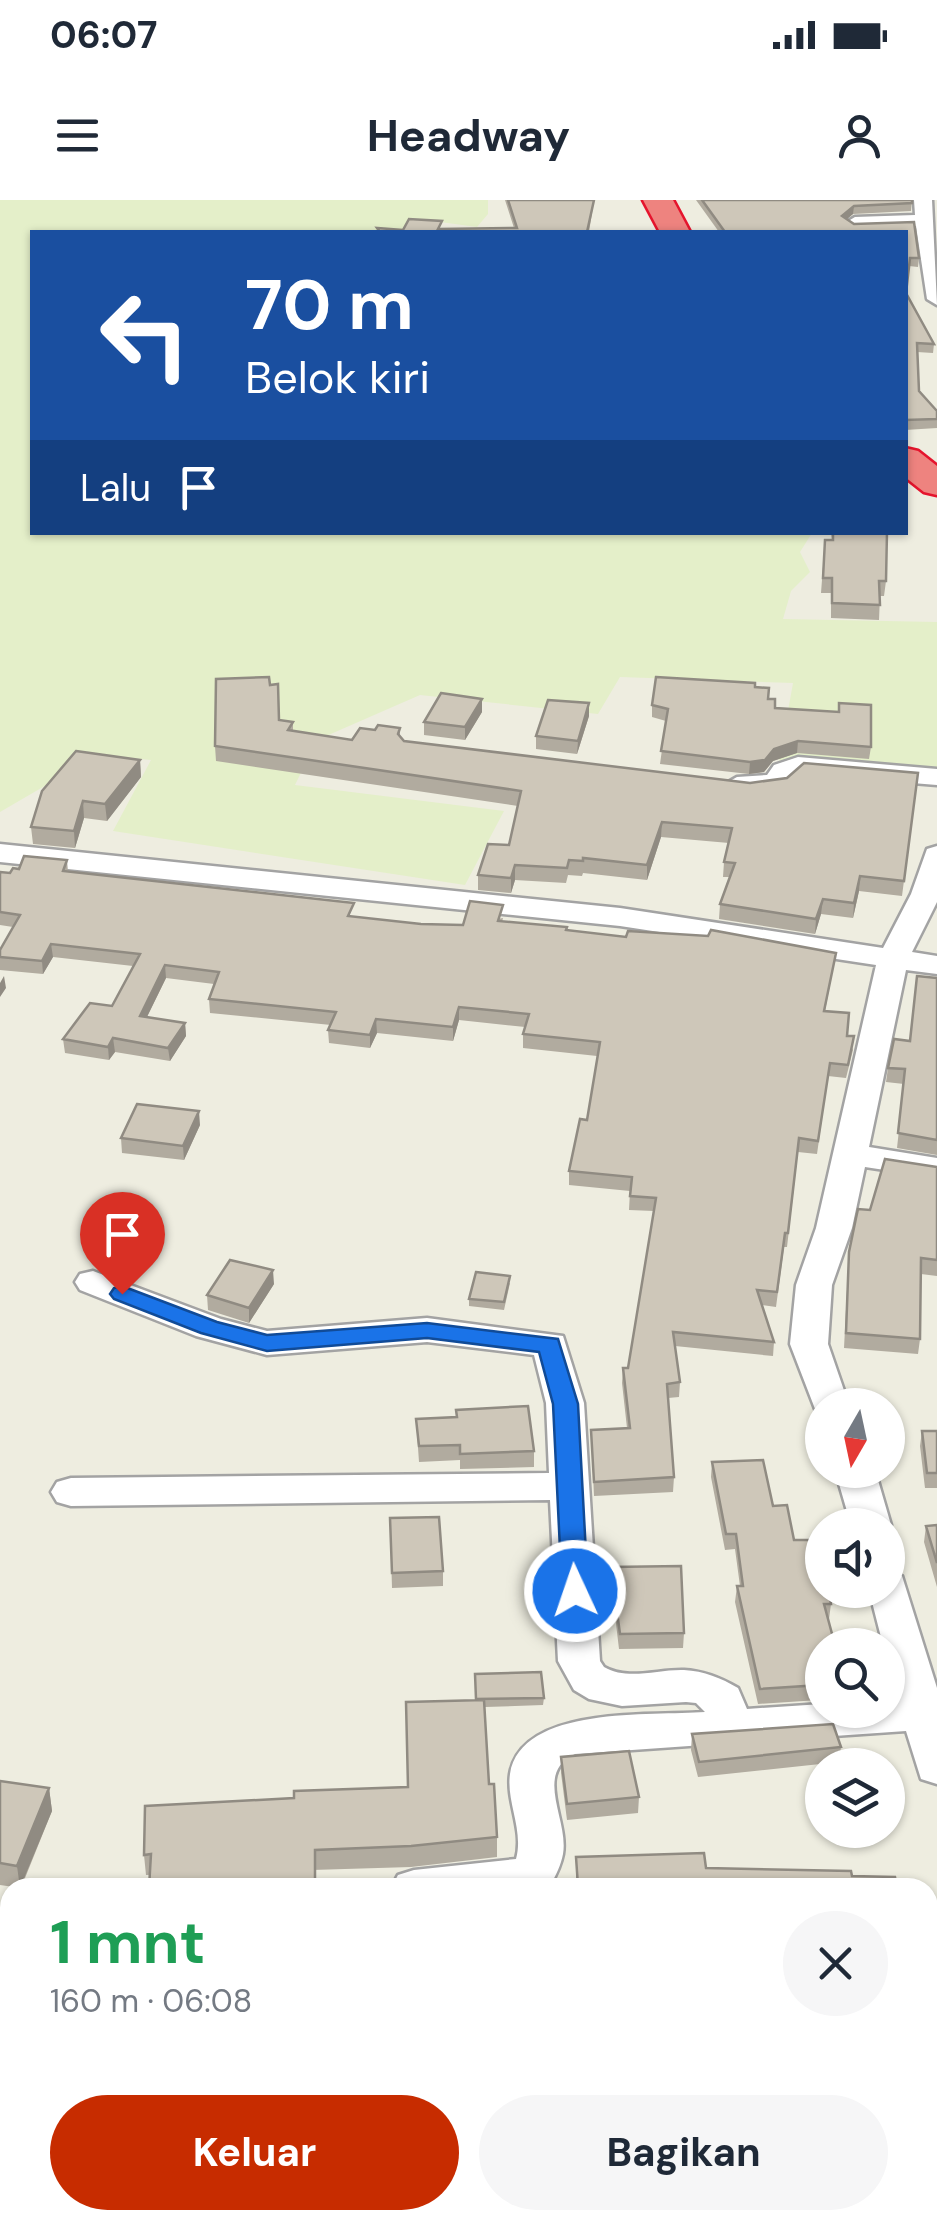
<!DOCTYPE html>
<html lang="id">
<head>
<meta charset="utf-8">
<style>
  body { margin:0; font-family:"DM Sans",sans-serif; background:#f6f6f7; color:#1f2937; height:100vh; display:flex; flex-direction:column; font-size:38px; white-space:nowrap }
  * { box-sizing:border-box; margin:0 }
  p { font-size:32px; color:#747a83 }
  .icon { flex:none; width:55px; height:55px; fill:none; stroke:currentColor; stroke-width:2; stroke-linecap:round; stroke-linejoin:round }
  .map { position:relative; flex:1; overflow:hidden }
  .sheet { position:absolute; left:0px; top:1678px; width:938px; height:352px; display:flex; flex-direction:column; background:#fff; border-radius:30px 30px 0 0; box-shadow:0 2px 8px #0004 }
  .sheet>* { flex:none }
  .top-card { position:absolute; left:30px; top:30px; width:878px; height:305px; border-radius:0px; box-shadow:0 2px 8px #0004; background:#1a4fa0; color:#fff; overflow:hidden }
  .needle { width:65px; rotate:189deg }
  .fabs { position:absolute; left:805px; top:1188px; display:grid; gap:20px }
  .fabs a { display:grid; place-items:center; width:100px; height:100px; border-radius:50%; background:#fff; box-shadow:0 2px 8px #0004; font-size:50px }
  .pin { position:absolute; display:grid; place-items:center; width:85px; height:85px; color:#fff; margin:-102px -42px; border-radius:50% 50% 50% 0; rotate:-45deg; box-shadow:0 0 10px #0007 }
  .pin .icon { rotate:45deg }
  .me { position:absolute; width:110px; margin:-55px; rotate:357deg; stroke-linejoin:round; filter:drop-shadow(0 0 8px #0008) }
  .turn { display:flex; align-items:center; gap:35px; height:210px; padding:0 50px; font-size:45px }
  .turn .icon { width:130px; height:130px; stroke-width:2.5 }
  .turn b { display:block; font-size:70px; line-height:85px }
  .then { display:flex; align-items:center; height:95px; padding:0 50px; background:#0003; gap:20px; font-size:38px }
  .round { display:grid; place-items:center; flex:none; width:105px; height:105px; border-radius:52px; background:#f6f6f7 }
  .headline { display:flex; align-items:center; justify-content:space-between; height:170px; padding:0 50px }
  h1 { font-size:60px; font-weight:700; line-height:75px; color:#1e9e55 }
  .action { display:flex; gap:20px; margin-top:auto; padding:20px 50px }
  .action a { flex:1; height:115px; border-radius:60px; background:#c72c00; color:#fff; font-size:40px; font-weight:700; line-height:115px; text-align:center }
  .action a+a { background:#f6f6f7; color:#1f2937 }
  .status { display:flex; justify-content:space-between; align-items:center; height:70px; padding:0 50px; background:#fff; direction:ltr }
  .status svg { height:28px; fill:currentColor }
  header { display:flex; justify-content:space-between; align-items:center; height:130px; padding:0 50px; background:#fff; font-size:45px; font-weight:700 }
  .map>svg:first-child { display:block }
</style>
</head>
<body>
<div class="status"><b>06:07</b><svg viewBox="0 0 49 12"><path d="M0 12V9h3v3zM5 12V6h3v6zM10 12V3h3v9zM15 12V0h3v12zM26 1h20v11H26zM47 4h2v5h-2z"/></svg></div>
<header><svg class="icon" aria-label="menu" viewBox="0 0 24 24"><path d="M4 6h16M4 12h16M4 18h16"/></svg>Headway<svg class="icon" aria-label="person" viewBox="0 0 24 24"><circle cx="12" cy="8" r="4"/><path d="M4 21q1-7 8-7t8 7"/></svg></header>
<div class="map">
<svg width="937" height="2028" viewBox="0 0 937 2028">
  <rect width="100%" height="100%" fill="#eeede0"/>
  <!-- farmland -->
  <path fill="#e4efc9" d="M0 0H488V14L477 27 418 19 406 32H32V332L812 333 800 352 810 372 791 391 783 419 937 422V569L779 561 793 483 620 477 598 514 420 495 317 540 295 585 504 611 465 685 113 631 151 560 98 555 0 612Z"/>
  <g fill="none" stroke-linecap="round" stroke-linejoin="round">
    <!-- street casing -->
    <g stroke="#a3a3a3" stroke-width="5">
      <path id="street" d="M914 0H932L937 105 927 99 916 26 855 29 845 23 855 17 915 15Z
        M798 557 937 569V585L801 574C793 578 790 586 782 590 767 597 733 597 723 585L737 577 767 575 774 565Z
        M0 644 620 708 883 748 911 694 927 649 937 646V702L912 752 937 756V774L906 770 869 947 937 958V978L865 967 852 1028 832 1085 828 1144 849 1205H822V1216L817 1214 790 1144 796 1085 816 1028 876 765 620 726 0 662Z
        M93 1071 221 1119 267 1131 427 1118 563 1136 584 1203 600 1461 604 1467C628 1481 658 1469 684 1470 704 1471 721 1478 738 1488L747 1509 822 1504V1510H888V1500L897 1499 888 1462V1445H883L869 1390H888V1371L902 1376 937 1488V1584L921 1579 906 1531 575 1554C533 1573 569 1620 563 1654 561 1665 556 1675 551 1684L542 1688H391L398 1675 414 1670 516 1659C524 1630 506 1602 510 1574 521 1505 652 1516 705 1512L696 1503 686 1502 622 1506 589 1499 574 1490 558 1461 550 1300 71 1306 57 1302 51 1292 57 1282 71 1278 549 1273 546 1203 534 1155 427 1142 267 1155 196 1136 80 1090 75 1082 80 1074Z
        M835 1270H875L891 1325 888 1331V1325H851Z"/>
    </g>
    <!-- highway casing -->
    <g stroke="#e5142d" stroke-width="5">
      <path id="highway" d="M643 0H673L690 32H660Z
        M905 248 918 251 937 266V295L924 292 905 277Z"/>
    </g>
    <!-- street -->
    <use href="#street" fill="#fff" fill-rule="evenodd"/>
    <!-- highway -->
    <use href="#highway" fill="#ee837f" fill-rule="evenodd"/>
  </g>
  <!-- wall -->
  <path fill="#b1ab9f" d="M505 0H594L589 32H377V28L403 30 514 28Z
    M696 0H912L911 11 853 14 847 19 854 24 914 22 919 58 918 67 909 66 906 93 934 144 933 153 917 152 919 191 937 211V228L905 230V32H719Z
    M831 332H887L886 381 884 396H880L879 420 831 418V393H821L825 340H832Z
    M270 485 279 520 293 522V531L352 540 375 530 400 528V536L404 541 750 583 918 573 902 696 859 691 853 718 821 714 815 734 719 719 720 704 730 677H723L724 662 729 643 661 637 647 680 583 673 582 676 568 675 566 683 515 680 511 693 478 690V675L509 645 518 606 216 561 215 546Z
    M755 487 768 499 775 508 871 547 869 559 797 553 773 561 764 572 749 574 660 564 666 521 652 517V505Z
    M482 499V512L465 540 424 535V522Z
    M589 503V516L577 554 536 549V536Z
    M140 560 141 577 107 621 84 618 75 648 33 644 31 627Z
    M67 660 68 672 354 717 421 724 463 725 503 718 502 722 626 737 836 753 825 811 847 836 853 850 846 878 828 876 817 954 798 952 787 1047H784L776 1107 762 1105 774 1142 773 1156 675 1146 680 1182 679 1197 668 1198 674 1277 673 1292 594 1296 591 1230 627 1228 622 1183 623 1168H628L654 1011 629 1010 630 991 569 985V971L587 920 597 856 523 848V834L525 827 459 820 453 841 377 833 370 848 329 843 328 830 331 825 210 813 209 799 214 784 166 778 147 817 185 823 186 836 170 861 115 852 109 860 65 853 63 839 112 806 133 766 53 757 43 774 0 770V750L13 727 0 725V672L10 673 19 669Z
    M937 778V955L897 948 904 884 886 882 888 868 910 841Z
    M200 925 184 960 122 953 121 938Z
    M937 967V1076L921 1074 920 1139 918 1154 844 1148 849 1052 870 1010Z
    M510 1083 504 1110 469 1106V1099Z
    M274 1084 249 1123 208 1110 207 1095Z
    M416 1219 534 1251V1267L460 1269V1260L419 1262Z
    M922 1231H937V1288H925L920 1246Z
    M712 1262 773 1306 831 1404 829 1419 822 1445V1476H817L820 1485 819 1500 758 1504 735 1402 737 1386H740L735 1349 725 1350 711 1277Z
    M390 1318 443 1371V1386L392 1388Z
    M937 1325V1387L924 1342 926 1326Z
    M611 1367 684 1433 683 1448 619 1449 611 1382Z
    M475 1474 544 1498 543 1505 485 1507 489 1584 497 1637V1657L411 1667 146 1675 144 1655 294 1598 408 1587 476 1500Z
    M692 1534 841 1547 839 1562 698 1577 691 1550Z
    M561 1557 639 1597 638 1613 567 1620 561 1573Z
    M0 1581 49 1588 52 1611 21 1688 0 1685Z
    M576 1657 706 1668 852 1676 897 1688H576Z
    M800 2020H873L872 2025H800Z"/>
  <!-- shaded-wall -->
  <path fill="#908b82" d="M854 6 853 14 841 24 842 16Z
    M482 499V512L465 540V527Z
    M589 503V516L577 554 578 541Z
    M798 541 797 553 773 561 764 572 749 574 750 562 774 549Z
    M140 560 141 577 107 621 105 604Z
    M83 601 84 618 75 648 74 631Z
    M662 622 661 637 647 680V665Z
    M515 665V680L511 693V678Z
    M860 676 859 691 853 718 854 703Z
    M823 699 821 714 815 734 816 719Z
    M51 744 53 757 43 774 42 761Z
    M165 765 166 778 141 829 140 816Z
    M4 776 6 788 0 797V783Z
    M459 807V820L453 841V827Z
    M376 819 377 833 370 848V835Z
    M185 823 186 836 170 861 168 848Z
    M113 838 115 852 109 860 108 847Z
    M199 911 200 925 184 960 183 946Z
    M273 1070 274 1084 249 1123V1108Z
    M49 1588 52 1611 20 1688 17 1666Z"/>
  <!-- building -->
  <path fill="#cec7b9" stroke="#908b82" stroke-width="2.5" d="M508 0H594L587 32H380L377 28 403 30 409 19 442 21 438 29 517 28Z
    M702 0H912V3L854 6 842 16 854 24 914 22 919 58H910L906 93 934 144 917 143 919 191 937 211V219L905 220V32H725Z
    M833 332H887L886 381H879L880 405 832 403V378H823L825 340H833Z
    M269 477 270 485 278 484 279 520 293 522 288 530 352 540 360 528 375 530 378 525 400 528 398 534 404 541 750 583 787 578 804 563 918 573 904 681 860 676 854 703 823 699 816 719 720 704 735 663 724 662 732 628 662 622 647 665 583 658V661L569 660 567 668 515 665 511 678 478 675 488 644 509 645 521 591 215 546 216 479Z
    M656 477 755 483V487L769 488 768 499H775V508L839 512V503L871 505V547L798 541 774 549 765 560 750 562 661 551 668 509 652 505Z
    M441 493 482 499 465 527 424 522Z
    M548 500 589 503 578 541 536 536Z
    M76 551 140 560 105 604 83 601 74 631 31 627 42 591Z
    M24 656 67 660 63 671 354 703 348 716 421 724 463 725 470 701 503 705 498 721 567 727 566 730 626 737 628 731 708 736 711 730 836 753 824 811 849 813 847 836H854L848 865 830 863 818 941 799 938 788 1033H785L777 1092 757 1090 774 1142 673 1132 680 1182 667 1184 674 1277 594 1282 591 1230 630 1228 623 1168H628L656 998 630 996 632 977 569 971 580 919 587 920 600 842 523 834 529 814 459 807 453 827 376 819 370 835 328 830 336 812 209 799 219 772 165 765 140 816 185 823 168 848 113 838 108 847 63 839 90 803 112 806 140 754 51 744 42 761 0 757V750L20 715 0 712V672L10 673 13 668 19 669Z
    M917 776 937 778V940L898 933 905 869 888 868 894 839 910 841Z
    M137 904 199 911 183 946 121 938Z
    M885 959 937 967V1060L921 1058 920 1139 846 1133 849 1052 856 1018 858 1009 870 1010Z
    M230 1060 273 1070 249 1108 207 1095Z
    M476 1072 510 1076 504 1102 469 1099Z
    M528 1206 534 1251 460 1254V1245L419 1246 416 1219 457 1217 456 1210Z
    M922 1231H937V1273H927Z
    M763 1260 773 1306 787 1305 794 1340H820L822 1353V1390H829L831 1404H824L835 1445H822V1460L812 1461 820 1485 760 1489 737 1386H743L736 1334H726L712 1262Z
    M439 1317 443 1371 392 1373 390 1318Z
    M937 1325V1363L926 1326Z
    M681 1366 684 1433 620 1434 611 1367Z
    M541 1472 544 1498 476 1499 475 1474Z
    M484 1500 489 1584H494L497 1637 411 1646 315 1650V1688H149L151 1654 144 1655 145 1606 294 1598V1591L408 1587 406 1502Z
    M833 1524 841 1547 699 1562 692 1534Z
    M629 1551 639 1597 567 1604 561 1557Z
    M0 1581 49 1588 17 1666 0 1663Z
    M704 1653 706 1668 851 1671 852 1676 895 1677 897 1688 578 1686 576 1657Z"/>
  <!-- route -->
  <path fill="#1a73e8" stroke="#114b97" stroke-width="2.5" d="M122 1086 217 1122 267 1135 427 1123 558 1139 578 1204 588 1391 584 1398H566L562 1391 553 1204 539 1152 427 1138 267 1151 201 1133 114 1099 110 1094 114 1088Z"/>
</svg>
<div class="fabs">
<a><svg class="needle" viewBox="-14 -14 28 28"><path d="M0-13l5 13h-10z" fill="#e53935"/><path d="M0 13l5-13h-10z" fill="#747a83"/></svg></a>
<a><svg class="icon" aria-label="sound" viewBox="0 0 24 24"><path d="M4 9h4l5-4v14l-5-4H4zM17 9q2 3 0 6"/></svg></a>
<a><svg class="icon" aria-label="search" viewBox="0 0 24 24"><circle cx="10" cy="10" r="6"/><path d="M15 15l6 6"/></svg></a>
<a><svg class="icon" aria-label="layers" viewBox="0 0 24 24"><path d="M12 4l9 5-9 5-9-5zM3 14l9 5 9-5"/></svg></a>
</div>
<div class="pin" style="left:122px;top:1094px;background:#d93025"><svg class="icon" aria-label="arrive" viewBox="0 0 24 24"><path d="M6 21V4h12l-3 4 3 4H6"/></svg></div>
<svg class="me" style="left:575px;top:1391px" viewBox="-20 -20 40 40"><circle r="17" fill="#1a73e8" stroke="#fff" stroke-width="3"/><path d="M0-11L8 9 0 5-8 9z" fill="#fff"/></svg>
<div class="top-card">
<div class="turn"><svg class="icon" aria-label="left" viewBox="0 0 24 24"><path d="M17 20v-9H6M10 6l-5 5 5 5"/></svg><div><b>70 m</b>Belok kiri</div></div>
<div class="then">Lalu<svg class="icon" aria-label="arrive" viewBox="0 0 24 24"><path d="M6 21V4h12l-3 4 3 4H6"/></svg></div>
</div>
<section class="sheet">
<div class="headline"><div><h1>1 mnt</h1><p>160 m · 06:08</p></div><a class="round"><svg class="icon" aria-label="close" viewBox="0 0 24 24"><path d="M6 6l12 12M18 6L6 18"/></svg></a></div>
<div class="action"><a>Keluar</a><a>Bagikan</a></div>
</section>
</div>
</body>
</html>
